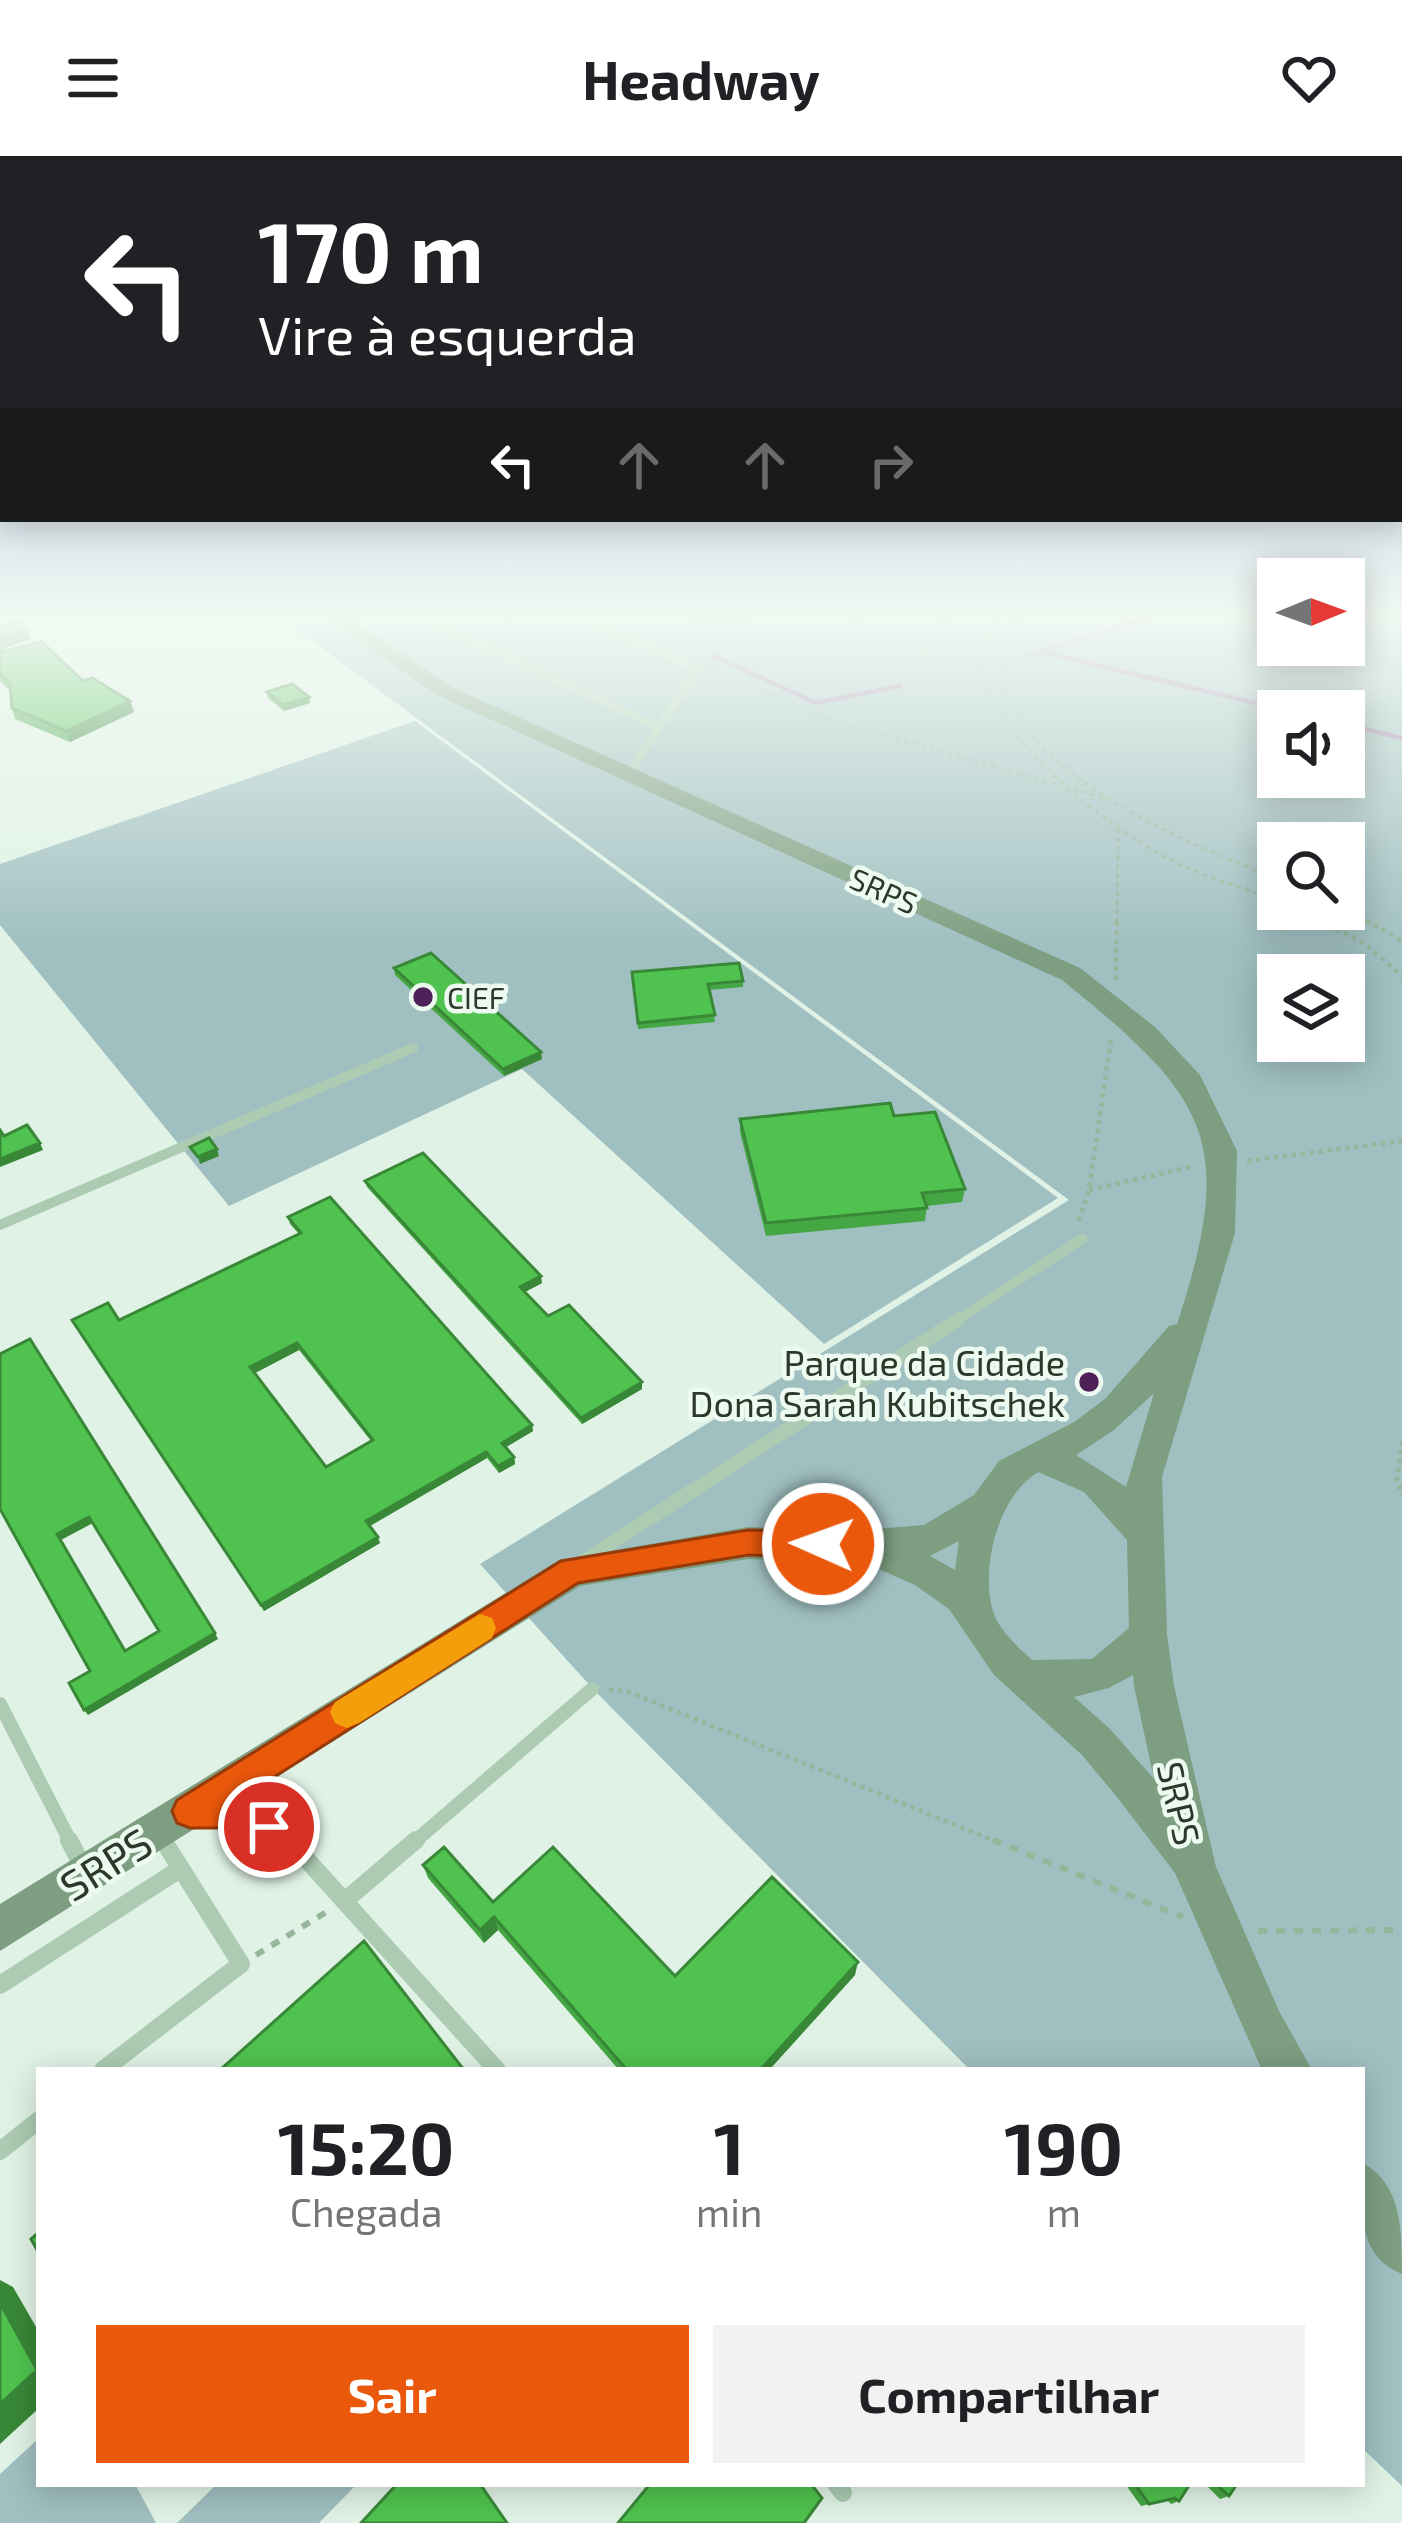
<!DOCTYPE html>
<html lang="pt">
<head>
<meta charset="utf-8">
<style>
  body { margin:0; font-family:"Exo 2",sans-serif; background:#f2f2f2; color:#202124; height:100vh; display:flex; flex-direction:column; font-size:45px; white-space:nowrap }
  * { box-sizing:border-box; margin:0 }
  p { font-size:39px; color:#757577 }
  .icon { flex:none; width:66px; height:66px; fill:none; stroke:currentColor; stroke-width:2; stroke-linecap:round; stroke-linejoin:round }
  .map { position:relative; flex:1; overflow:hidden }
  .drawer { position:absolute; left:36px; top:1911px; width:1329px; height:420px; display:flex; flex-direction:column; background:#fff; border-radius:0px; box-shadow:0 6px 30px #0003 }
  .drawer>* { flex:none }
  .banner { position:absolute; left:0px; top:0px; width:1404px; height:366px; box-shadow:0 6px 30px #0003; background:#202124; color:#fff; overflow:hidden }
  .needle { width:78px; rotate:89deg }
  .controls { position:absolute; left:1257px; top:402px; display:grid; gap:24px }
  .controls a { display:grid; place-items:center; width:108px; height:108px; border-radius:0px; background:#fff; box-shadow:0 6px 30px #0003; font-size:60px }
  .pin { position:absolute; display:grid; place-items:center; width:102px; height:102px; color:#fff; margin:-51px; border:6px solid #fff; border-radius:50%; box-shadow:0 3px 12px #0007 }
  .me { position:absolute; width:132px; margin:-66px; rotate:272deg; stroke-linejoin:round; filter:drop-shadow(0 0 9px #0008) }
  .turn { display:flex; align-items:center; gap:42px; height:252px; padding:0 60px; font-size:54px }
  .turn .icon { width:156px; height:156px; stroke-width:2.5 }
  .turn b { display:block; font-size:84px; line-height:102px }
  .lanes { display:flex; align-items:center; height:114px; padding:0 60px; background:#0003; justify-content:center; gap:60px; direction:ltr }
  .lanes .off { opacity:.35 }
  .eta { display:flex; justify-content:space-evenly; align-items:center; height:204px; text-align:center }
  .eta b { font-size:72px; font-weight:700; line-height:84px }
  .button { display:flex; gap:24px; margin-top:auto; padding:24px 60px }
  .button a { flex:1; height:138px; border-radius:0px; background:#ea580c; color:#fff; font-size:48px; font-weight:700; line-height:138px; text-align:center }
  .button a+a { background:#f2f2f2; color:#202124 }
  header { display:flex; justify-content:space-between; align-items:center; height:156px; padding:0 60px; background:#fff; font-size:54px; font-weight:700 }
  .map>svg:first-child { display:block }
</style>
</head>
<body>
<header><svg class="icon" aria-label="menu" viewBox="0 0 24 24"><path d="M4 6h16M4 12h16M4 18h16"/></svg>Headway<svg class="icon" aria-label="heart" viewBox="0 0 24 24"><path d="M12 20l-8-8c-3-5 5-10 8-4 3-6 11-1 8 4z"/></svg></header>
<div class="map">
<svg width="1402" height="2367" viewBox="0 0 1402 2367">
  <rect width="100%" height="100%" fill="#e0f2e5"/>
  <!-- green -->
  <path fill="#a0bfc1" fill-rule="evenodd" d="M281 462H1278V489H1344V462H1402V2330L1362 2292V1914H970L594 1534 480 1408 1069 1044ZM1278 555H1344V621H1278ZM1278 687H1344V753H1278ZM1278 819H1344V885H1278Z
    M415 565 1058 1042 824 1188 522 913 229 1050 0 769V708Z
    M39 2282V2328H135L156 2367H0V2318Z
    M217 2328H357L319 2367H177Z"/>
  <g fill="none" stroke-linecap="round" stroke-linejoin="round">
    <!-- stream -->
    <path stroke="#a580af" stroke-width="4.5" d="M1042 496 1289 555
      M1030 499 1148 462
      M714 500 816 547 900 530
      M1344 568 1402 582"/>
    <!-- path-far2 -->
    <path stroke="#96b69c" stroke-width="3" stroke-dasharray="4.5 4.5" stroke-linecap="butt" d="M936 462 972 479 1005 481
      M999 462 977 491C983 577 1101 667 1173 705 1206 722 1243 731 1278 745
      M1016 462C1012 476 1004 493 1003 507 997 611 1200 693 1278 723
      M855 464 862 462
      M666 482 705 462 798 478
      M696 494 733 488 977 501
      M710 514 833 564 1062 630
      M1073 633 1108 643
      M1344 752 1371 767
      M1297 753 1325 767
      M1117 767 1118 667"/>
    <!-- path-far1 -->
    <path stroke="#96b69c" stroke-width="4.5" stroke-dasharray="4.5 4.5" stroke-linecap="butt" d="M1320 764 1364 787 1402 820
      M1366 764 1402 785
      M1116 824 1117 764
      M1247 1005 1402 985
      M1089 1034 1194 1010
      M1079 1065 1089 1034 1111 883
      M1402 1285 1397 1324 1402 1339
      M609 1534 626 1535 1000 1687"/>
    <!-- path -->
    <path stroke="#96b69c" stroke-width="6" stroke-dasharray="9 9" stroke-linecap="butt" d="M993 1684 1183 1761
      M1258 1775 1402 1774
      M256 1799 328 1755"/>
    <!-- service-far3 -->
    <path stroke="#accbb2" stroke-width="8" d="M423 462 659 571
      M582 462 698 513 626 621"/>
    <!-- service-far2 -->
    <path stroke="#accbb2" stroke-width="10" d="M0 1069 413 892
      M954 1166 1082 1083"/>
    <!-- service-far1 -->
    <path stroke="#accbb2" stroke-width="14" d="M582 1406 959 1163
      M0 1548 71 1687
      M209 1655H244L294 1687
      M158 1676 165 1687
      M413 1687 592 1533"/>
    <!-- service -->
    <path stroke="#accbb2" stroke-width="18" d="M69 1684 83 1711
      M289 1684 497 1914
      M347 1743 416 1684
      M0 1829 180 1713
      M103 1914 241 1808 163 1684
      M0 1995 39 1964
      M836 2328 843 2337"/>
    <!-- secondary -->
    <path fill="#7d9e81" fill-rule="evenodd" d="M327 462H349L451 531 1080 812 1155 871 1200 919 1237 995 1235 1077 1162 1321 1167 1478 1174 1530 1216 1711 1279 1855 1312 1914H1262L1175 1717 1117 1641 1082 1599 994 1519 949 1453 915 1429 863 1406 748 1403 580 1430 0 1795V1748L559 1404 748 1371 863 1374 924 1369 974 1339 999 1305 1074 1266 1105 1243 1169 1170 1177 1168C1238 983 1207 941 1062 824L437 539ZM1154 1237 1126 1331 1076 1299 1114 1274ZM1038 1316 1084 1336 1127 1384 1129 1472 1092 1503 1032 1504C1017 1490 997 1473 992 1452 981 1408 999 1340 1038 1316ZM959 1385 955 1414 930 1400ZM1133 1519 1134 1530 1154 1623 1110 1573 1074 1541 1109 1532Z
      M1362 2007C1402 2027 1402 2075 1402 2118 1355 2099 1362 2051 1362 2007Z"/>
  </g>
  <!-- wall -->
  <path fill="#45a744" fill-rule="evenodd" d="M0 496 83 525 130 545 134 556 70 586 15 563 12 552 10 535 0 525Z
    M267 536 310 547 284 555 268 542Z
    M394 812 542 903 504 920 395 819Z
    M632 816 743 825V831L709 834 715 866 638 873Z
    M894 960 965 1033 962 1046 927 1050 925 1065 766 1080 740 976V963Z
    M365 1025 542 1127 525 1136 548 1160 642 1226V1233L582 1268 367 1031Z
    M288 1061 532 1269 533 1275 506 1291 514 1301 515 1308 499 1317 487 1302 370 1370 380 1387 264 1455 72 1164H119L299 1078 290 1068ZM299 1194 371 1285 326 1311 255 1217Z
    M423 1709 493 1746 675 1820 855 1819 769 1914H619L498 1774 484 1787 428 1722Z
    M1127 2328H1190L1179 2345 1171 2348 1167 2344 1141 2350 1128 2332Z
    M1205 2328H1237L1229 2340 1220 2343Z"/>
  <!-- shaded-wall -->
  <path fill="#388837" d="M28 473 31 483 0 494V482Z
    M309 541 310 547 284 555 283 549Z
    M130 545 134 556 70 586 66 575Z
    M541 896 542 903 504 920 503 913Z
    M40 987 43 994 0 1011V1003Z
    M217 993 219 1000 200 1008 198 1001Z
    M541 1120 542 1127 521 1138 520 1131Z
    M297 1187 299 1194 253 1218 250 1211Z
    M642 1226V1233L582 1268 581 1262Z
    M532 1269 533 1275 503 1293 502 1287Z
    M486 1296 487 1302 368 1371 366 1365Z
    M514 1301 515 1308 499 1317 498 1310Z
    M89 1361 93 1367 61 1384 57 1378Z
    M378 1381 380 1387 264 1455 261 1449Z
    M215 1477 218 1483 88 1559 84 1554Z
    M494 1761 498 1774 484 1787 480 1774Z
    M858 1806 855 1819 769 1914H761Z
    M0 2124 13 2131 39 2176V2252L0 2288Z"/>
  <!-- building -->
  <path fill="#50c24f" stroke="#388837" stroke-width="3" fill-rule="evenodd" d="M19 465 28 473 0 482V471Z
    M42 486 83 525 92 522 130 545 66 575 12 552 10 527 0 518V496Z
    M292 528 309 541 283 549 267 536Z
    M431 797 541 896 503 913 394 812Z
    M739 807 743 825 708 828 715 859 638 867 632 816Z
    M890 947 894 960 935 956 965 1033 922 1037 927 1052 766 1067 740 963Z
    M27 969 40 987 0 1003V974L4 980Z
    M209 982 217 993 198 1001 190 991Z
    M423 997 541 1120 520 1131 548 1160 569 1149 642 1226 581 1262 365 1025Z
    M330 1041 532 1269 502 1287 514 1301 498 1310 486 1296 366 1365 378 1381 261 1449 72 1164 108 1147 119 1164 301 1077 288 1061ZM297 1187 373 1284 326 1311 250 1211Z
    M30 1183 215 1477 84 1554 69 1527 90 1515 0 1353V1198ZM89 1361 159 1475 125 1495 57 1378Z
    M444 1691 493 1746 553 1691 675 1820 772 1721 858 1806 761 1913 763 1914H627L494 1761 480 1774 423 1709Z
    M364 1785 464 1914H220Z
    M39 2076V2097L31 2083Z
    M0 2147 37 2214 0 2248Z
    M397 2328H480L507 2367H361Z
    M650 2328H811L822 2342 804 2367H618Z
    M1135 2328H1190L1179 2345 1175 2342 1149 2348Z
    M1216 2328H1237L1229 2340Z"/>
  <!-- sky -->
  <linearGradient id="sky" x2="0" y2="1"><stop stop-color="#8d9fd1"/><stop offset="0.58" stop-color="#f1f9f3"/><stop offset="1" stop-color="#f1f9f3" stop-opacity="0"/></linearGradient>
  <rect width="1402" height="793" fill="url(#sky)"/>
  <!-- route -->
  <path fill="#ea580c" stroke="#983908" stroke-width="3" d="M748 1374 823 1375 834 1379 838 1388 834 1398 823 1401 748 1399 578 1427 246 1639 281 1659 286 1671 281 1683 269 1688 239 1672H190L177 1667 172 1655 177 1644 561 1405Z"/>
  <!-- slow -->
  <path fill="#f59e0b" d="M480 1458 492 1462 496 1472 492 1482 359 1567 347 1572 335 1567 330 1556 335 1546Z"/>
  <!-- markers -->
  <g fill="#4f2159" stroke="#edfaf0" stroke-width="4.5">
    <circle cx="423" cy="841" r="12"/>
    <circle cx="1089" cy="1226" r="12"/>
  </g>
  <g text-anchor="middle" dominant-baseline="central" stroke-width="9" stroke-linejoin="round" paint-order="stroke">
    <!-- far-street labels -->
    <g font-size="30" fill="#2b392b" stroke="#edfaf0">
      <text transform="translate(884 734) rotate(24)">SRPS</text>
    </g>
    <!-- far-poi labels -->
    <g font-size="30" fill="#2b392b" stroke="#edfaf0" text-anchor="start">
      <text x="447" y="841">CIEF</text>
    </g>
    <!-- poi labels -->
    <g font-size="36" fill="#2b392b" stroke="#edfaf0" text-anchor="end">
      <text x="1065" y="1205">Parque da Cidade<tspan x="1065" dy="41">Dona Sarah Kubitschek</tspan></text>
    </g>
    <!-- street labels -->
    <g font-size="36" fill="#2b392b" stroke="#edfaf0">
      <text transform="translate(1180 1647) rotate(77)">SRPS</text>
    </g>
    <!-- near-street labels -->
    <g font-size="42" fill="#2b392b" stroke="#edfaf0">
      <text transform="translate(105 1707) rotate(-32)">SRPS</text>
    </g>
  </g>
</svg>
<div class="controls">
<a><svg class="needle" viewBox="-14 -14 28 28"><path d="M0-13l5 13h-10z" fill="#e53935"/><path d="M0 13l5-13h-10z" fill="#757577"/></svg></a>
<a><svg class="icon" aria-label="sound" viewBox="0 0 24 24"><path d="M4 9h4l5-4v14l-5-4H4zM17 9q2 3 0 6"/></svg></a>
<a><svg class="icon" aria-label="search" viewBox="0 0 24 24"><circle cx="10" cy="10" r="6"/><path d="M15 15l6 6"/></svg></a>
<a><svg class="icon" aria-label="layers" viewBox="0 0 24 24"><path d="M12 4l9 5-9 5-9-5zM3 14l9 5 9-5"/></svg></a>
</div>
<div class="pin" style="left:269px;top:1671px;background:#d93025"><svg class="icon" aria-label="arrive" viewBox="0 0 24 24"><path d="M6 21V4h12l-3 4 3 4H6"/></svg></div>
<svg class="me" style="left:823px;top:1388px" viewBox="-20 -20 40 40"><circle r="17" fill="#ea580c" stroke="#fff" stroke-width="3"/><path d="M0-11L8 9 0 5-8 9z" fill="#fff"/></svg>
<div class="banner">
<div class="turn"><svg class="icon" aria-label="left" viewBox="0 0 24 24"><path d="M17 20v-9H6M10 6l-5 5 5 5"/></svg><div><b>170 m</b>Vire à esquerda</div></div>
<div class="lanes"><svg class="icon" aria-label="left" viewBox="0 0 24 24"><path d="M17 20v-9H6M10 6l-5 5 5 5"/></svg><svg class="icon off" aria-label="ahead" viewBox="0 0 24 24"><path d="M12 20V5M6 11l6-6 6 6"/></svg><svg class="icon off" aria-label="ahead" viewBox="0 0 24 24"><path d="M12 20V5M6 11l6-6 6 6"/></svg><svg class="icon off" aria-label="right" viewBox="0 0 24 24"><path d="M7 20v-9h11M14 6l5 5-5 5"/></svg></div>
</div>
<section class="drawer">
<div class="eta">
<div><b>15:20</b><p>Chegada</p></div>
<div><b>1</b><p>min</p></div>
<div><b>190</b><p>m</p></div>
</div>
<div class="button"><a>Sair</a><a>Compartilhar</a></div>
</section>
</div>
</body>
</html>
